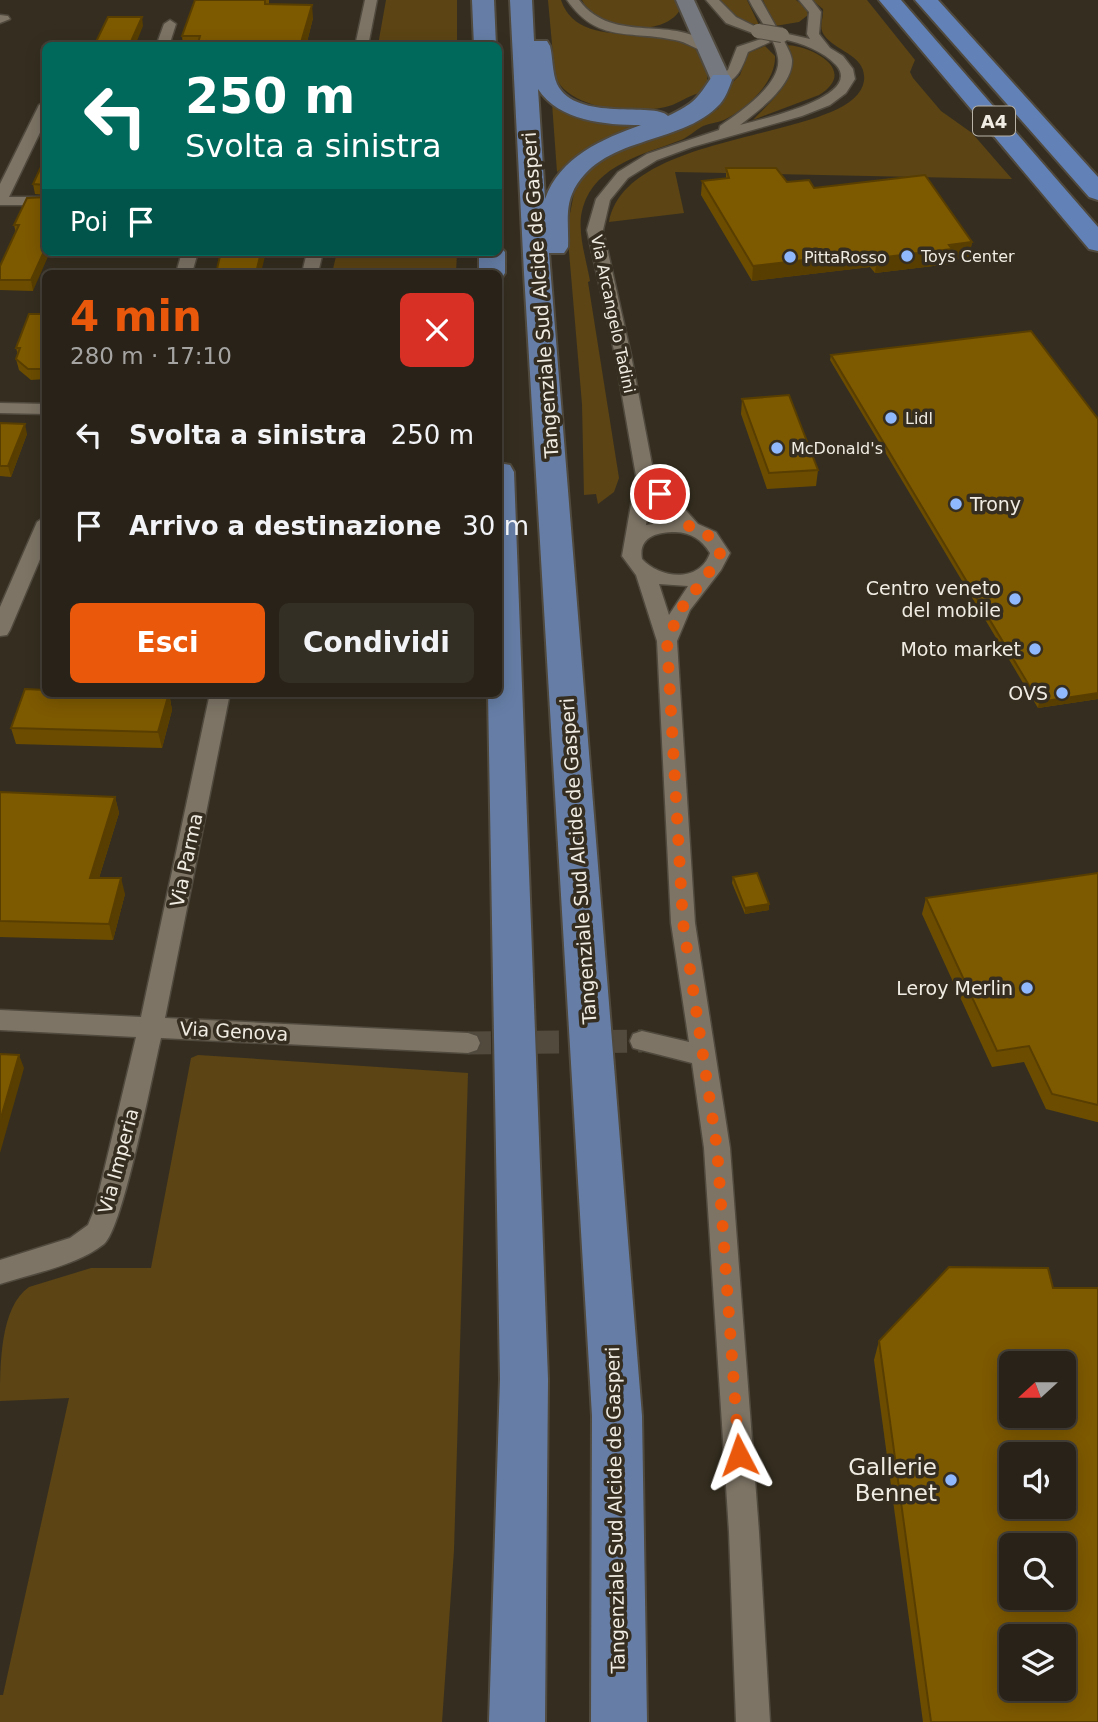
<!DOCTYPE html>
<html lang="it">
<head>
<meta charset="utf-8">
<style>
  body { margin:0; font-family:"DejaVu Sans",sans-serif; background:#342f25; color:#f1f3f6; height:100vh; display:flex; flex-direction:column; font-size:26px; white-space:nowrap }
  * { box-sizing:border-box; margin:0 }
  p { font-size:23px; color:#a5a4a2 }
  .icon { flex:none; width:38px; height:38px; fill:none; stroke:currentColor; stroke-width:2; stroke-linecap:round; stroke-linejoin:round }
  .map { position:relative; flex:1; overflow:hidden }
  .details { position:absolute; left:42px; top:270px; width:460px; height:427px; display:flex; flex-direction:column; background:#282218; border-radius:10px; box-shadow:0 4px 18px #0003,0 0 0 2px #443f37 }
  .details>* { flex:none }
  .top-card { position:absolute; left:42px; top:42px; width:460px; height:214px; border-radius:10px; box-shadow:0 4px 18px #0003,0 0 0 2px #443f37; background:#00695c; color:#fff; overflow:hidden }
  .needle { width:46px; rotate:249deg }
  .buttons { position:absolute; left:999px; top:1351px; display:grid; gap:14px }
  .buttons a { display:grid; place-items:center; width:77px; height:77px; border-radius:10px; background:#282218; box-shadow:0 4px 18px #0003,0 0 0 2px #443f37; font-size:35px }
  .pin { position:absolute; display:grid; place-items:center; width:60px; height:60px; color:#fff; margin:-30px; border:4px solid #fff; border-radius:50%; box-shadow:0 2px 7px #0007 }
  .me { position:absolute; width:77px; margin:-38px; rotate:356deg; stroke-linejoin:round; filter:drop-shadow(0 0 5px #0008) }
  .turn { display:flex; align-items:center; gap:24px; height:147px; padding:0 28px; font-size:32px }
  .turn .icon { width:91px; height:91px; stroke-width:2.5 }
  .turn b { display:block; font-size:49px; line-height:60px }
  .then { display:flex; align-items:center; height:66px; padding:0 28px; background:#0003; gap:14px; font-size:26px }
  .round { display:grid; place-items:center; flex:none; width:74px; height:74px; border-radius:10px; background:#342f25 }
  .headline { display:flex; align-items:center; justify-content:space-between; height:119px; padding:0 28px }
  h1 { font-size:42px; font-weight:800; line-height:52px; color:#ea580c }
  .action { display:flex; gap:14px; margin-top:auto; padding:14px 28px }
  .action a { flex:1; height:80px; border-radius:10px; background:#ea580c; color:#fff; font-size:28px; font-weight:800; line-height:80px; text-align:center }
  .action a+a { background:#342f25; color:#f1f3f6 }
  ul { padding:0; list-style:none }
  li { display:flex; align-items:center; gap:21px; height:91px; padding:0 28px }
  li div { flex:1 }
  li b { display:block; font-size:26px }
  li em { font-style:normal }
  .map>svg:first-child { display:block }
</style>
</head>
<body>
<div class="map">
<svg width="1098" height="1722" viewBox="0 0 1098 1722">
  <rect width="100%" height="100%" fill="#352e20"/>
  <!-- green -->
  <path fill="#5c4414" d="M386 0H457V45H378Z
    M548 0H561C581 62 690 9 706 66 708 76 708 84 703 93 693 92 680 103 669 106 637 115 571 111 555 77Z
    M582 0H678L681 8C669 33 622 32 600 20 593 16 586 8 582 0Z
    M717 0H747L759 25 739 21Z
    M763 0H796L806 8 808 15 799 22 775 26Z
    M812 0H867L915 60 910 72 913 78 941 111 972 133 1012 179 675 172 684 213 609 222C626 126 855 142 864 81 867 55 836 52 824 35 818 26 824 19 823 9Z
    M782 45C810 44 860 70 819 95L753 120C769 103 798 80 791 54Z
    M765 46 775 56C776 83 746 109 724 120 717 123 710 123 703 126 695 130 689 137 681 140 645 154 596 164 583 207 576 229 586 258 590 281L588 282 619 478 614 492 598 504 596 494 584 495 582 404 568 240 569 219 574 193 587 170 601 157 718 109 732 83 740 75 748 53Z
    M552 103 640 124 593 144 557 172Z
    M337 252H457L456 273H332Z
    M198 1055 468 1073 454 1550 442 1722H0V1695H3L69 1398 0 1401C0 1365 0 1307 29 1287L91 1268H151L191 1058Z"/>
  <g fill="none" stroke-linecap="round" stroke-linejoin="round">
    <!-- minor-tunnel -->
    <path stroke="#514a3d" stroke-width="23" stroke-dasharray="23 11" stroke-linecap="butt" d="M468 1043 642 1041"/>
    <!-- minor casing -->
    <g stroke="#50493d" stroke-width="3">
      <path id="minor" d="M365 0H377L368 46H355Z
        M567 0H579C614 47 676 12 713 48L706 52C695 49 687 42 675 40 630 30 598 44 567 0Z
        M706 0H719L736 17 764 31 758 35 726 23Z
        M749 0H761L779 32 810 39 807 34 809 12 799 0H812L821 12 819 34 830 48 843 56 853 69 855 79 846 93 830 105 802 116 692 147 657 160 628 178 610 200 603 230 631 355 654 475 698 524 716 532 730 553 721 570 690 610 677 641 695 923 730 1148 759 1532 770 1722H736L729 1532 704 1148 692 1063 633 1048 630 1041 633 1034 642 1031 689 1042 671 923 657 641 636 575 622 556 636 476 615 355 587 230 596 199 618 172 647 154 719 130 720 126C739 113 782 84 778 58 775 38 758 18 749 0ZM783 39C801 43 823 51 836 65 865 97 758 120 740 125 758 111 793 86 792 60 791 53 786 45 783 39ZM651 494 675 521 646 525ZM675 532C692 533 701 539 710 553 700 583 660 579 642 559 638 537 657 532 675 532ZM659 584 688 586 669 615Z
        M0 15 8 16 10 19 0 23Z
        M170 20 176 24 169 46H156L164 24Z
        M764 38 770 42 748 52C742 68 736 86 716 83V77L728 70 737 47Z
        M46 101V120L9 197H46V205H0V184L39 105Z
        M182 252H198L192 273H176Z
        M307 252H323L318 273H302Z
        M0 403 46 404V414L0 413Z
        M46 516V545L10 630 7 635 0 636V607L37 522Z
        M210 693H230L165 1018 468 1033 477 1036 480 1043 477 1050 468 1053 161 1038C153 1071 123 1229 104 1244 76 1266 34 1273 0 1284V1260L70 1238 88 1225 95 1208 136 1037 0 1030V1010L141 1017Z"/>
    </g>
    <!-- secondary casing -->
    <g stroke="#50493d" stroke-width="4">
      <path id="secondary" d="M676 0H694L731 80 728 84 721 86 711 80Z"/>
    </g>
    <!-- trunk casing -->
    <g stroke="#50493d" stroke-width="4">
      <path id="trunk" d="M472 0H494L496 46H474Z
        M510 0H532L534 41H547L550 46C553 58 552 72 557 84 576 123 655 101 668 116 695 103 697 99 713 75H729L732 80C729 88 726 97 720 104 680 147 599 134 572 194 565 210 569 230 568 247L564 253H549L642 1416 647 1722H591L592 1416 524 273ZM538 89C559 121 605 125 641 125 602 139 560 157 545 199Z
        M499 246 505 252V273L501 279H499V273H479V252H499Z
        M499 463 510 465 514 472 548 1379 545 1722H489L500 1379 488 693H499Z"/>
    </g>
    <!-- motorway casing -->
    <g stroke="#50493d" stroke-width="4">
      <path id="motorway" d="M879 0H901L1098 227V251L1089 249Z
        M915 0H938L1098 177V200L1089 197Z"/>
    </g>
    <!-- minor -->
    <use href="#minor" fill="#7d7465" fill-rule="evenodd"/>
    <!-- secondary -->
    <use href="#secondary" fill="#75787e" fill-rule="evenodd"/>
    <!-- trunk -->
    <use href="#trunk" fill="#667ea6" fill-rule="evenodd"/>
    <!-- motorway -->
    <use href="#motorway" fill="#6181b7" fill-rule="evenodd"/>
    <!-- minor-bridge casing -->
    <g stroke="#50493d" stroke-width="16" stroke-linecap="butt">
      <path id="minor-bridge" d="M758 31 782 35"/>
    </g>
    <!-- minor-bridge -->
    <use href="#minor-bridge" stroke="#7d7465" stroke-width="14"/>
  </g>
  <!-- wall -->
  <path fill="#6c4d00" d="M195 0H269V4L313 18 306 46H183L182 36Z
    M46 156V195L35 194 33 184Z
    M726 168 814 188 972 242 969 257 950 260V264L875 273 870 267 752 281 701 195 702 181 726 178Z
    M46 197 33 291 0 290V266L16 233 14 225Z
    M46 314V379L31 380 19 370 16 359 18 355 16 348Z
    M831 355 1098 699 1038 708 830 360Z
    M742 399 818 470 816 486 767 489 741 414Z
    M0 423 27 434 11 477 0 476Z
    M169 693 172 710 162 748 16 744 11 728Z
    M0 792 115 797 119 813 99 878 125 894 113 940 0 937Z
    M1098 873V1122H1097L1046 1109 1024 1062 992 1067 922 914 926 898Z
    M733 877 769 910 745 914 732 883Z
    M1053 1288 1098 1722H923L874 1360 879 1341Z"/>
  <!-- shaded-wall -->
  <path fill="#583e00" d="M312 5 313 18 306 46H300Z
    M142 17 143 26 135 46H129Z
    M972 242 969 257 950 260V264L875 273 877 258Z
    M46 247V252H50L33 291 31 280Z
    M261 252H266L261 273H256Z
    M872 252 870 267 752 281 753 266Z
    M25 424 27 434 11 477 8 466Z
    M169 693 172 710 162 748 158 732Z
    M1098 693V699L1038 708 1039 702Z
    M115 797 119 813 94 894 90 878Z
    M121 878 125 894 113 940 109 924Z
    M769 904V910L745 914V908Z
    M19 1055 24 1068 0 1153V1121Z"/>
  <!-- building -->
  <path fill="#7d5900" stroke="#583e00" stroke-width="2" fill-rule="evenodd" d="M195 0H265V4L312 5 300 46H197L200 36H182Z
    M108 17H142L129 46H94Z
    M46 156V185L33 184Z
    M726 168H776L787 182 809 180 814 188 925 175 972 242 949 245 952 249 877 258 872 252 753 266 702 181 729 178Z
    M46 197V247L31 280H0V266L19 225H14L27 198Z
    M221 252H261L256 273H216Z
    M29 314H46V369H28L16 359 20 348H16Z
    M1031 331 1098 419V693L1039 702 831 355Z
    M789 395 818 470 769 473 742 399Z
    M0 423 25 424 8 466H0Z
    M25 689 46 690V693H169L158 732 11 728Z
    M0 792 115 797 90 878H121L109 924 0 921Z
    M757 873 769 904 745 908 733 877Z
    M1098 873V1105L1052 1094 1029 1046 997 1051 926 898Z
    M0 1054 19 1055 0 1121Z
    M949 1267 1048 1268 1053 1288H1098V1722H931L879 1341ZM1012 1363H1064V1416H1012ZM1012 1454H1064V1507H1012ZM1012 1545H1064V1598H1012ZM1012 1636H1064V1689H1012Z"/>
  <g fill="none" stroke-linecap="round" stroke-linejoin="round">
    <!-- route -->
    <path stroke="#ea580c" stroke-width="12" stroke-dasharray="0 21.6" d="M660 494 691 528 709 536 720 553 716 563 681 609 667 641 683 923 717 1148 739 1455"/>
  </g>
  <!-- markers -->
  <g fill="#90b8fd" stroke="#352e20" stroke-width="2.5">
    <circle cx="907" cy="256" r="7"/>
    <circle cx="790" cy="257" r="7"/>
    <circle cx="891" cy="418" r="7"/>
    <circle cx="777" cy="448" r="7"/>
    <circle cx="956" cy="504" r="7"/>
    <circle cx="1015" cy="599" r="7"/>
    <circle cx="1035" cy="649" r="7"/>
    <circle cx="1062" cy="693" r="7"/>
    <circle cx="1027" cy="988" r="7"/>
    <circle cx="951" cy="1480" r="7"/>
  </g>
  <g text-anchor="middle" dominant-baseline="central" stroke-width="7" stroke-linejoin="round" paint-order="stroke">
    <!-- far-poi labels -->
    <g font-size="16" fill="#f1ece3" stroke="#352e20" text-anchor="start">
      <text x="921" y="256">Toys Center</text>
      <text x="804" y="257">PittaRosso</text>
      <text x="905" y="418">Lidl</text>
      <text x="791" y="448">McDonald's</text>
    </g>
    <!-- far-street labels -->
    <g font-size="16" fill="#f1ece3" stroke="#352e20">
      <text transform="translate(613 314) rotate(78)">Via Arcangelo Tadini</text>
    </g>
    <!-- shield labels -->
    <rect fill="#352e20" stroke="#b9b3a8" stroke-width="2" x="973" y="106.5" width="42" height="29" rx="5"/>
    <g font-size="18" font-weight="bold" fill="#f1ece3">
      <text x="994" y="121">A4</text>
    </g>
    <!-- street labels -->
    <g font-size="19" fill="#f1ece3" stroke="#352e20">
      <text transform="translate(540 295) rotate(-94)">Tangenziale Sud Alcide de Gasperi</text>
      <text transform="translate(186 860) rotate(-78)">Via Parma</text>
      <text transform="translate(578 861) rotate(-94)">Tangenziale Sud Alcide de Gasperi</text>
      <text transform="translate(234 1031) rotate(3)">Via Genova</text>
      <text transform="translate(118 1161) rotate(-75)">Via Imperia</text>
      <text transform="translate(615 1510) rotate(-91)">Tangenziale Sud Alcide de Gasperi</text>
    </g>
    <!-- poi labels -->
    <g font-size="19" fill="#f1ece3" stroke="#352e20" text-anchor="end">
      <text x="970" y="504" text-anchor="start">Trony</text>
      <text x="1001" y="588">Centro veneto<tspan x="1001" dy="22">del mobile</tspan></text>
      <text x="1021" y="649">Moto market</text>
      <text x="1048" y="693">OVS</text>
      <text x="1013" y="988">Leroy Merlin</text>
    </g>
    <!-- near-poi labels -->
    <g font-size="23" fill="#f1ece3" stroke="#352e20" text-anchor="end">
      <text x="937" y="1467">Gallerie<tspan x="937" dy="26">Bennet</tspan></text>
    </g>
  </g>
</svg>
<div class="buttons">
<a><svg class="needle" viewBox="-14 -14 28 28"><path d="M0-13l5 13h-10z" fill="#e53935"/><path d="M0 13l5-13h-10z" fill="#a5a4a2"/></svg></a>
<a><svg class="icon" aria-label="sound" viewBox="0 0 24 24"><path d="M4 9h4l5-4v14l-5-4H4zM17 9q2 3 0 6"/></svg></a>
<a><svg class="icon" aria-label="search" viewBox="0 0 24 24"><circle cx="10" cy="10" r="6"/><path d="M15 15l6 6"/></svg></a>
<a><svg class="icon" aria-label="layers" viewBox="0 0 24 24"><path d="M12 4l9 5-9 5-9-5zM3 14l9 5 9-5"/></svg></a>
</div>
<div class="pin" style="left:660px;top:494px;background:#d93025"><svg class="icon" aria-label="arrive" viewBox="0 0 24 24"><path d="M6 21V4h12l-3 4 3 4H6"/></svg></div>
<svg class="me" style="left:739px;top:1455px" viewBox="-20 -20 40 40"><path d="M0-17L14 15 0 8-14 15z" fill="#ea580c" stroke="#fff" stroke-width="4"/></svg>
<div class="top-card">
<div class="turn"><svg class="icon" aria-label="left" viewBox="0 0 24 24"><path d="M17 20v-9H6M10 6l-5 5 5 5"/></svg><div><b>250 m</b>Svolta a sinistra</div></div>
<div class="then">Poi<svg class="icon" aria-label="arrive" viewBox="0 0 24 24"><path d="M6 21V4h12l-3 4 3 4H6"/></svg></div>
</div>
<section class="details">
<div class="headline"><div><h1>4 min</h1><p>280 m · 17:10</p></div><a class="round" style="background:#d93025;color:#fff"><svg class="icon" aria-label="close" viewBox="0 0 24 24"><path d="M6 6l12 12M18 6L6 18"/></svg></a></div>
<ul>
<li><svg class="icon" aria-label="left" viewBox="0 0 24 24"><path d="M17 20v-9H6M10 6l-5 5 5 5"/></svg><div><b>Svolta a sinistra</b></div><em>250 m</em></li>
<li><svg class="icon" aria-label="arrive" viewBox="0 0 24 24"><path d="M6 21V4h12l-3 4 3 4H6"/></svg><div><b>Arrivo a destinazione</b></div><em>30 m</em></li>
</ul>
<div class="action"><a>Esci</a><a>Condividi</a></div>
</section>
</div>
</body>
</html>
